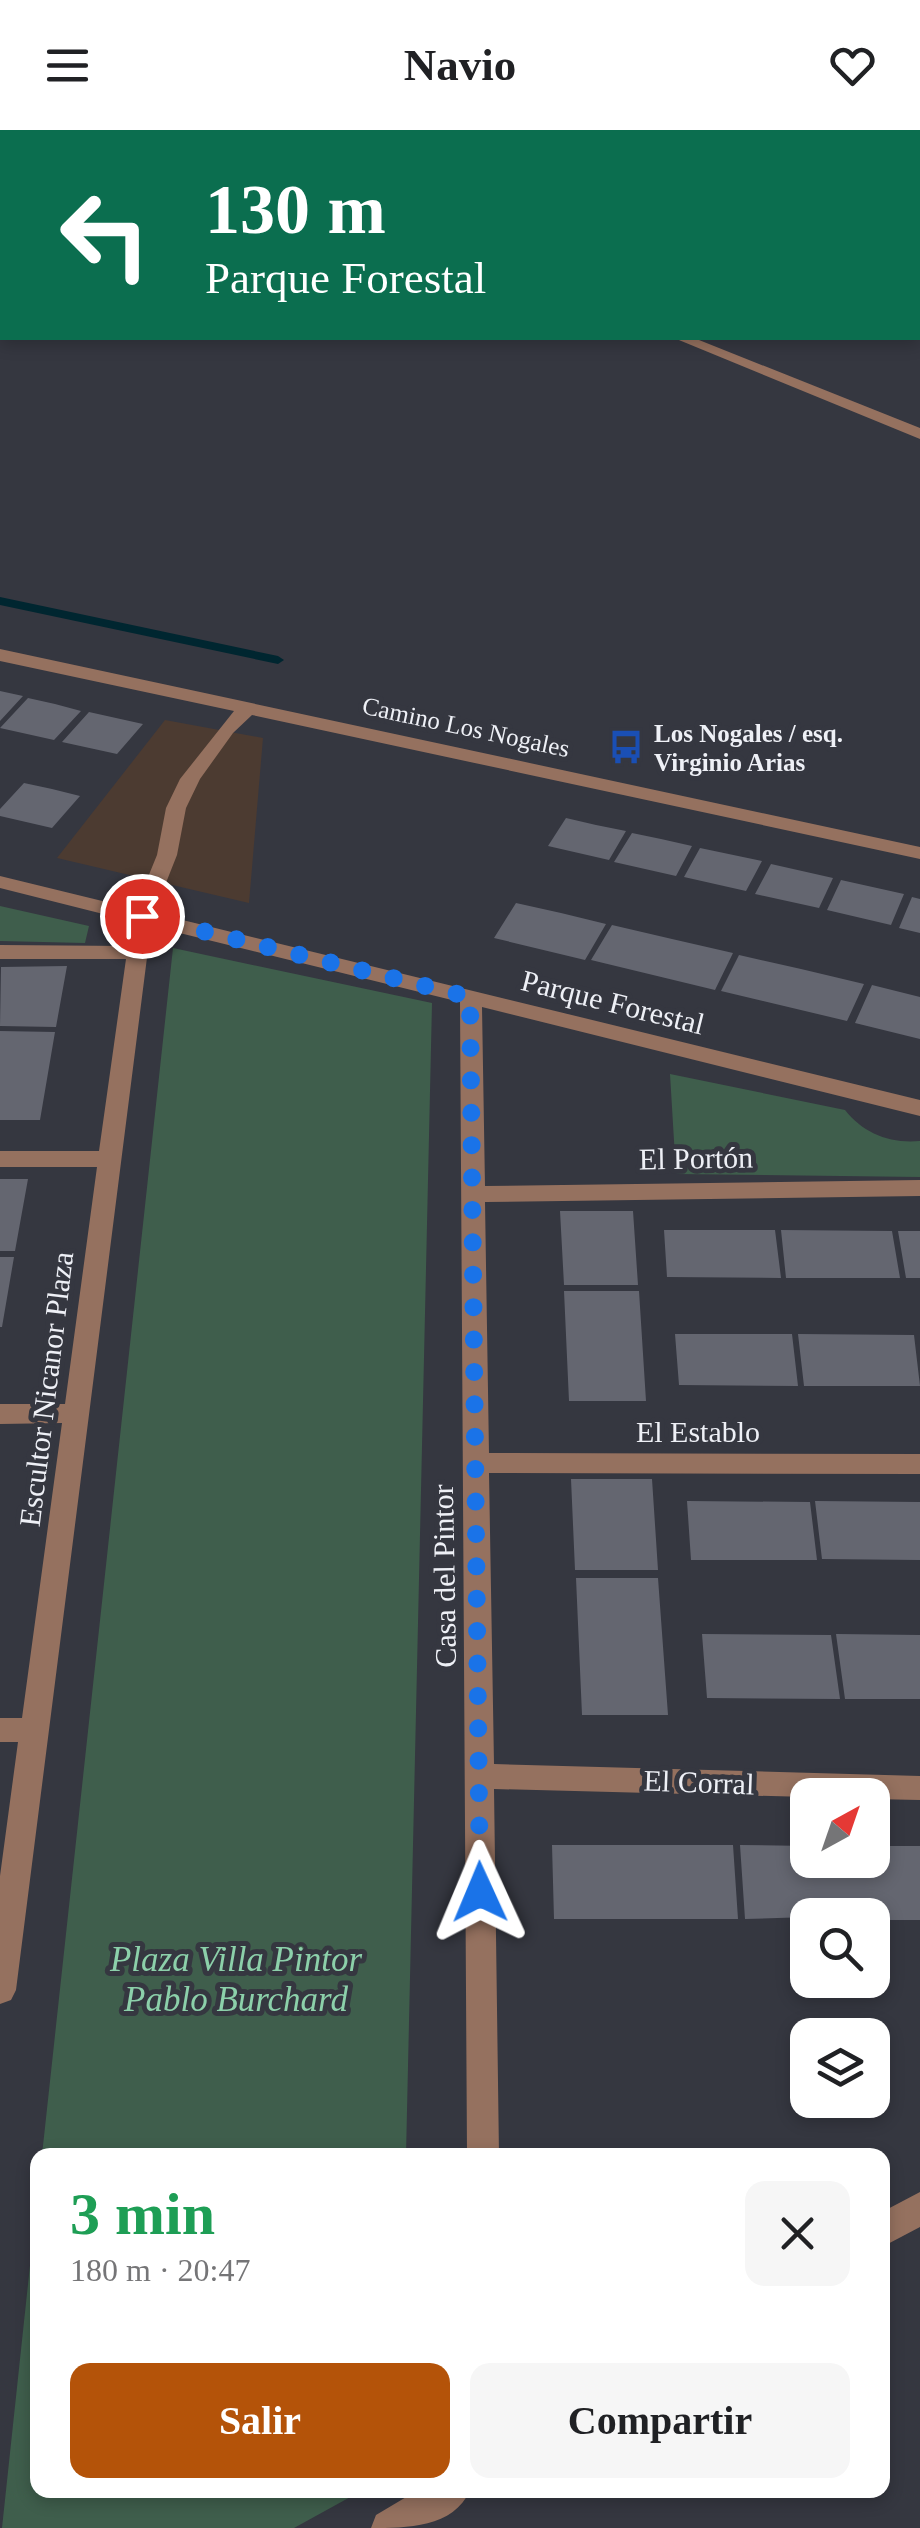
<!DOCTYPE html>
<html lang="es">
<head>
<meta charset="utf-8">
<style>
  body { margin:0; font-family:"Times New Roman",serif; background:#f6f6f6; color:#202124; height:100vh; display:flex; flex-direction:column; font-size:38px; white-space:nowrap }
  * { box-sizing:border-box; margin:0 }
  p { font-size:32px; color:#757577 }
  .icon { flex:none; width:55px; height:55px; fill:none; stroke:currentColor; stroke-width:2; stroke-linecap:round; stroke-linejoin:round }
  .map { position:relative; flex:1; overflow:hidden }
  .side { position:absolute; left:30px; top:2018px; width:860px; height:350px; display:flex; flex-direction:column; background:#fff; border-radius:20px; box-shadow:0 5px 15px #0003 }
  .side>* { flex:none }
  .top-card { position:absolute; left:0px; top:0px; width:920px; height:210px; box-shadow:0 5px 15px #0003; background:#0b6e4f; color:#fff; overflow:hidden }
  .needle { width:65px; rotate:40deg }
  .controls { position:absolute; left:790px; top:1648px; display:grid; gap:20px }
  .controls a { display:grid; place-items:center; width:100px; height:100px; border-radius:20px; background:#fff; box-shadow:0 5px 15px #0003; font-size:50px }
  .pin { position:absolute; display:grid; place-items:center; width:85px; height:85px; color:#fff; margin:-42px; border:5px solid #fff; border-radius:50%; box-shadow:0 2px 10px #0007 }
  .me { position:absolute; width:110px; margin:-55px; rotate:359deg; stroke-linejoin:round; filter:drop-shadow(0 0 8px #0008) }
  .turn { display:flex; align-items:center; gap:35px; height:210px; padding:0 40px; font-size:45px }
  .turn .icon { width:130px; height:130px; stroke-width:2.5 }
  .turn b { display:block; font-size:70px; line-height:85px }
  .round { display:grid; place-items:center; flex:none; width:105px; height:105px; border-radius:20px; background:#f6f6f6 }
  .headline { display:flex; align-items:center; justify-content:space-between; height:170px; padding:0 40px }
  h1 { font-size:60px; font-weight:800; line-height:75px; color:#1e9e55 }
  .action { display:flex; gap:20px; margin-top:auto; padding:20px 40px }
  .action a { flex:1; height:115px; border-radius:20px; background:#b45309; color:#fff; font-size:40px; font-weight:800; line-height:115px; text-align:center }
  .action a+a { background:#f6f6f6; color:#202124 }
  header { display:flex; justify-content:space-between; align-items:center; height:130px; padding:0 40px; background:#fff; font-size:45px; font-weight:800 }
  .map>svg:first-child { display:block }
</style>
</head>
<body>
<header><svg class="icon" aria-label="menu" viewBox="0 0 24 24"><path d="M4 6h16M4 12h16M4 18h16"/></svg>Navio<svg class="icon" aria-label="heart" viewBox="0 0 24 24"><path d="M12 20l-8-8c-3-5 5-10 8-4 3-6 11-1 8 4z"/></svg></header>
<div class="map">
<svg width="920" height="2398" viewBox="0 0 920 2398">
  <rect width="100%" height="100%" fill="#353740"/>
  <!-- industrial -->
  <path fill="#4c3b31" d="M165 590 263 608 249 773 57 728Z"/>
  <!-- green -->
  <path fill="#3f5e4c" d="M0 776 89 796 85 813 0 811Z
    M173 818 432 873 406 2025H42Z
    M670 944 845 980C863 1003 890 1014 920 1011V1047L676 1044Z
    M37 2070 38 2360H363L294 2398H2Z"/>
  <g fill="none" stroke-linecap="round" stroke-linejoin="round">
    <!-- stream -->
    <path fill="#002630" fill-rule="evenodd" d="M0 467 278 526 284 530 278 534 0 475Z"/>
  </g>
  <!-- building -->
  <path fill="#646670" d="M0 561 23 566 0 591Z
    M28 568 55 574 81 581 54 610 0 598Z
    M89 582 143 594 117 624 62 612Z
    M24 653 52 659 80 666 52 698 0 686V679Z
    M566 688 596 695 626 701 609 730 548 716Z
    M632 703 661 709 692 716 676 746 614 732Z
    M700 718 762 731 746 761 684 747Z
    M771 734 833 748 819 778 755 764Z
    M841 750 904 764 891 795 827 780Z
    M912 767 920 769V803L899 798Z
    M516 773 561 783 606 794 585 830 494 808Z
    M612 795 672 809 733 823 715 860 591 830Z
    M739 825 801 839 864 854 847 891 721 861Z
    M67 836 56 897 0 896 1 837Z
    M872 855 920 867V909L855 893Z
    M0 901 55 902 40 990H0Z
    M0 1049H28L15 1121H0Z
    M560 1081H633L638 1155H564Z
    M664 1100H775L781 1148 667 1147Z
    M781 1100 892 1101 900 1148H786Z
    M898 1101H920V1148H906Z
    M0 1127H14L2 1197H0Z
    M564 1161H639L646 1271H569Z
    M675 1204H792L798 1256 679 1255Z
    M798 1204 914 1205 920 1256H804Z
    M571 1349H652L658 1440H575Z
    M687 1371 810 1372 817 1430H691Z
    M815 1371 920 1372V1430L822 1429Z
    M576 1448H658L668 1585H582Z
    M702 1504 831 1505 840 1569 707 1568Z
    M836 1504 920 1505V1569H845Z
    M552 1715H733L738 1789H554Z
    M740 1715 808 1716V1730H872V1716H920V1790H872V1785L745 1789Z"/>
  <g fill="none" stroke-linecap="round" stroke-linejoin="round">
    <!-- minor -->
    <path fill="#95715f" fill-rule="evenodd" d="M152 0H171L173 2H154Z
      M674 208H694L920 298V309Z
      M0 519 920 717V729L252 585 233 603 200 649 186 678 177 725 154 783 920 970V986L482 877 485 1056 920 1050V1066L485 1072 489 1323 920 1324V1344L489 1343 494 1634 920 1646V1670L872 1669V1665L808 1667 494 1659 499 2025H467L460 872 151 796 16 1860 11 1870 0 1874V1746L18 1612H0V1588H22L62 1293 0 1294V1274H65L97 1037H0V1021H99L126 829H0V815L127 816 131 791 0 758V746L135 779 157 725 166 678 180 649 234 581 0 531Z
      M920 2062V2097L882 2117V2082Z
      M418 2360H470C454 2398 406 2398 371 2398L376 2385Z"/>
  </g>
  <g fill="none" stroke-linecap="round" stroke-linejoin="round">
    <!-- route -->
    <path stroke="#1a73e8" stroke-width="18" stroke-dasharray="0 32.4" d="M142 786 470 867 480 1762"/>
  </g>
  <!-- icons -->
  <defs>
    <g id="bus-bare" transform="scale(2.7)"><path d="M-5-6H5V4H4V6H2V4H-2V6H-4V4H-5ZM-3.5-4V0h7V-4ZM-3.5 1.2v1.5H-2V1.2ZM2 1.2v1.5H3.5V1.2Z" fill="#1a4fb4" stroke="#353740" stroke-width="2.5" paint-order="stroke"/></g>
  </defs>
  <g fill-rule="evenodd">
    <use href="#bus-bare" x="626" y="617"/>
  </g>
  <g text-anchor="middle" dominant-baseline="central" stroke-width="10" stroke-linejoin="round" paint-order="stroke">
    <!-- far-street labels -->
    <g font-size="25" fill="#eef0f6" stroke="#353740">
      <text transform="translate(466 597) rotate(12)">Camino Los Nogales</text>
    </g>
    <!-- far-poi labels -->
    <g font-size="25" font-weight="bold" fill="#eef0f6" stroke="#353740" text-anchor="start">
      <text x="654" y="603">Los Nogales / esq.<tspan x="654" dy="29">Virginio Arias</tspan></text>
    </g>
    <!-- street labels -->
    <g font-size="30" fill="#eef0f6" stroke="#353740">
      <text transform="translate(613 872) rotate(14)">Parque Forestal</text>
      <text transform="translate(696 1028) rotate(-1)">El Portón</text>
      <text transform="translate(46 1259) rotate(-83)">Escultor Nicanor Plaza</text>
      <text x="698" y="1301">El Establo</text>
      <text transform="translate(444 1446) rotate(-91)">Casa del Pintor</text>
      <text transform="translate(699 1652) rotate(2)">El Corral</text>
    </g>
    <!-- near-park labels -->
    <g font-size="35" font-style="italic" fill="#8cd0aa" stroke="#353740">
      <text x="236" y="1829">Plaza Villa Pintor<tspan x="236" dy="40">Pablo Burchard</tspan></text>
    </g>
  </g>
</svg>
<div class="controls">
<a><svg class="needle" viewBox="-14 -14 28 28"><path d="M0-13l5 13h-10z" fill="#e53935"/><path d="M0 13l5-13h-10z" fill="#757577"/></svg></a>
<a><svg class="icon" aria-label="search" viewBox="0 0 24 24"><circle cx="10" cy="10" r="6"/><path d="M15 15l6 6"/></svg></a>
<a><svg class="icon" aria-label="layers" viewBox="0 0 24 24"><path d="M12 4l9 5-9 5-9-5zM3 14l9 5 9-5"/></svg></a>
</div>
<div class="pin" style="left:142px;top:786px;background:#d93025"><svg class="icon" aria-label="arrive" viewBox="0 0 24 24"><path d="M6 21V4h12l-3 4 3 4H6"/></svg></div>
<svg class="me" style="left:480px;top:1762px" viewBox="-20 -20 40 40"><path d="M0-17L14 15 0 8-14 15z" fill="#1a73e8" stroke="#fff" stroke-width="4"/></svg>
<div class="top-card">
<div class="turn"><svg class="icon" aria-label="left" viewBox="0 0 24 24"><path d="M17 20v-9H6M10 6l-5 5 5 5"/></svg><div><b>130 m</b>Parque Forestal</div></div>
</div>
<section class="side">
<div class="headline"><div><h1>3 min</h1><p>180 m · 20:47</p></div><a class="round"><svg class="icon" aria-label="close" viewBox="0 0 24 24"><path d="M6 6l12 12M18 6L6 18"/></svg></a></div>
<div class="action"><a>Salir</a><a>Compartir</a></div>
</section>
</div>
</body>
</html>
